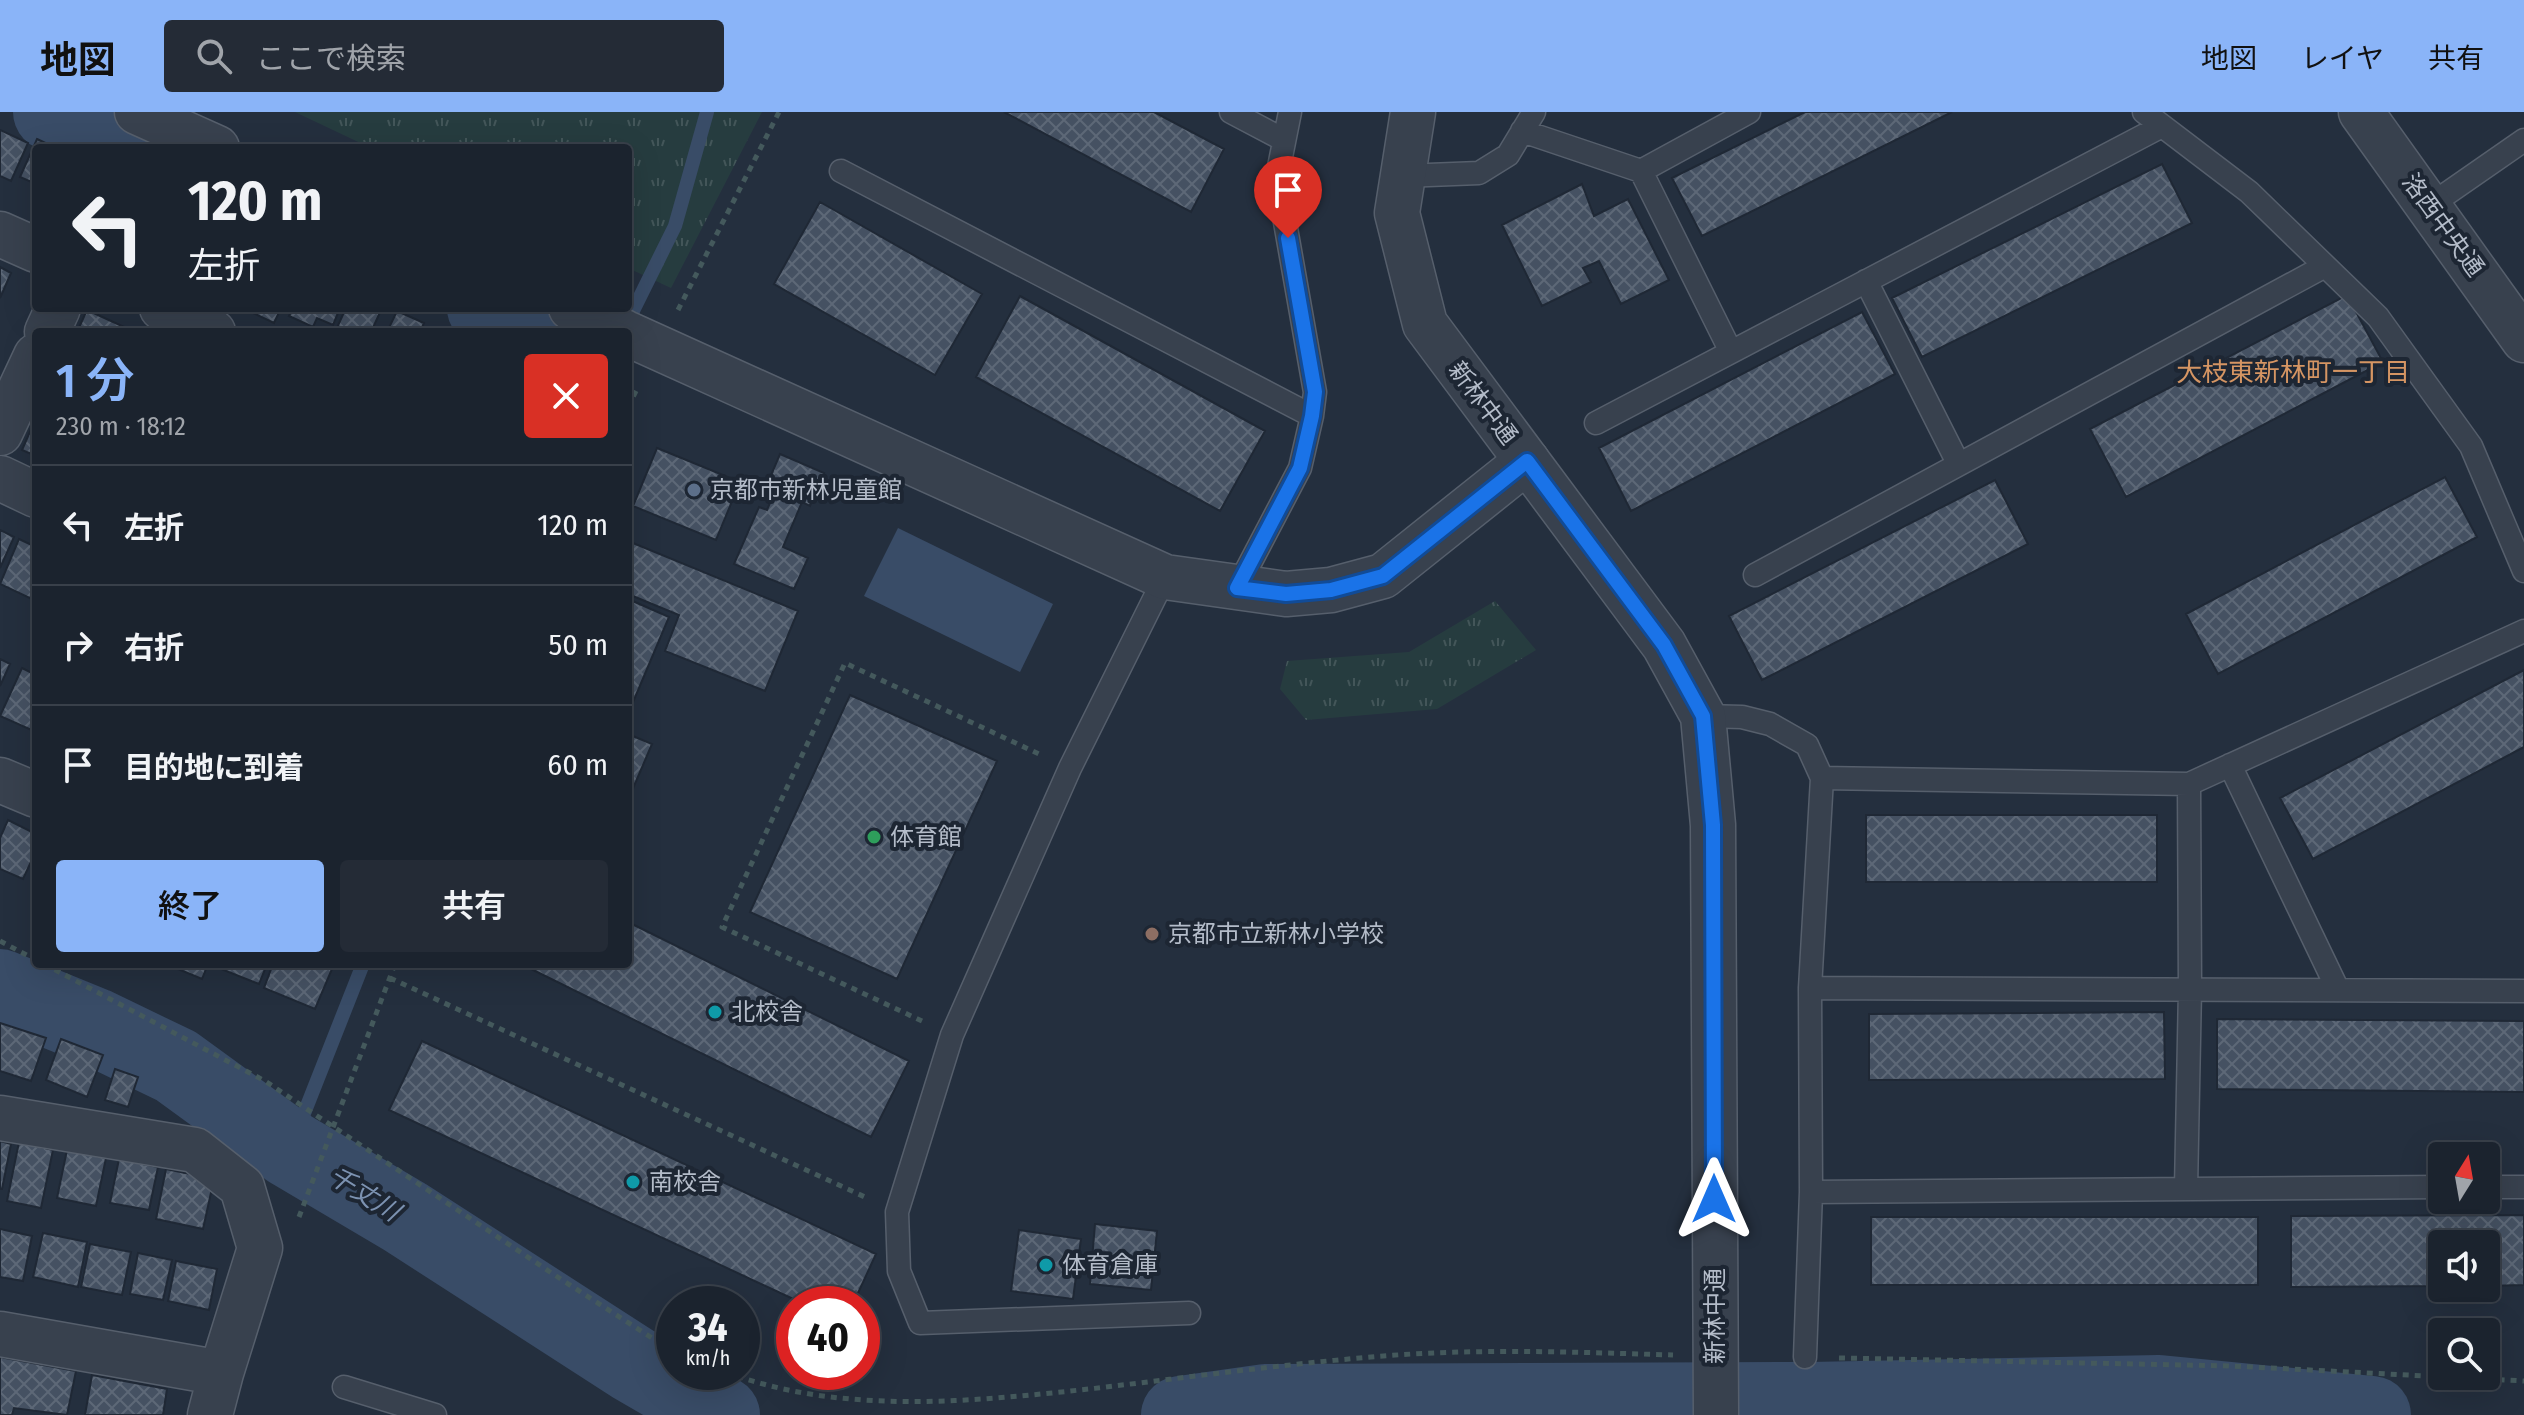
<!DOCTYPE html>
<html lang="ja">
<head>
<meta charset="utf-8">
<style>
  body { margin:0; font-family:"Fira Sans Condensed","Noto Sans JP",sans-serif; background:#242b36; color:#f1f3f6; height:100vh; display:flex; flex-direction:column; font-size:30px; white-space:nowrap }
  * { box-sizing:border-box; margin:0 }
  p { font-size:26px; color:#a0a4aa }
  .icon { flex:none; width:44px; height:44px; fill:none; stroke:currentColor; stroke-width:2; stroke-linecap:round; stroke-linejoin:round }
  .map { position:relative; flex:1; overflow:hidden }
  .sheet { position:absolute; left:32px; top:216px; width:600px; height:640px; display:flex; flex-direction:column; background:#1b232e; border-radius:8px; box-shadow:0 8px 32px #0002,0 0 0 2px #39404a }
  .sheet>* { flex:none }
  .banner { position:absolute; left:32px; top:32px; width:600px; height:168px; border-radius:8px; box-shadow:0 8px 32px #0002,0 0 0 2px #39404a; background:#1b232e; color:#f1f3f6; overflow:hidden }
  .needle { width:52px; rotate:11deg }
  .fabs { position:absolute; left:2428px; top:1030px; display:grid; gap:16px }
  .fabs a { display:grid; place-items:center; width:72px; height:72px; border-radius:8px; background:#1b232e; box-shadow:0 8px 32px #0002,0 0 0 2px #39404a; font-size:40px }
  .speed { position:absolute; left:656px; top:1174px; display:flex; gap:16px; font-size:40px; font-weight:700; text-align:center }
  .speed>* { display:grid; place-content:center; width:104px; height:104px; border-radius:50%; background:#1b232e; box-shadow:0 8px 32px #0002,0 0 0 2px #39404a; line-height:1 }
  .speed small { font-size:20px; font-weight:400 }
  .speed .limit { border:12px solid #d22; background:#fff; color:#111 }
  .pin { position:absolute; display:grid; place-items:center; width:68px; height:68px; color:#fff; margin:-82px -34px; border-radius:50% 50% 50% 0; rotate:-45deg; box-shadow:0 0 8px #0007 }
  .pin .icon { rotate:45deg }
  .me { position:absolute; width:88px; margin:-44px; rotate:0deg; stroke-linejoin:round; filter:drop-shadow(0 0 6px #0008) }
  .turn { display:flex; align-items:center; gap:28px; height:168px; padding:0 24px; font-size:36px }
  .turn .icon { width:104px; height:104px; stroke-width:2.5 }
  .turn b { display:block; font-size:56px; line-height:68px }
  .round { display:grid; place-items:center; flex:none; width:84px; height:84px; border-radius:8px; background:#242b36 }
  .headline { display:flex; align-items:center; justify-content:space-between; height:136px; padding:0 24px }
  h1 { font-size:48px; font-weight:600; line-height:60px; color:#8ab4f8 }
  .button { display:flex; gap:16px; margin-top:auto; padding:16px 24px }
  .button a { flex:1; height:92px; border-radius:8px; background:#8ab4f8; color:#111; font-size:32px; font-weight:600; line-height:92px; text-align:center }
  .button a+a { background:#242b36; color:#f1f3f6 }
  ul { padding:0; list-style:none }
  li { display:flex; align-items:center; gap:24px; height:120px; padding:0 24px; border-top:2px solid #39404a }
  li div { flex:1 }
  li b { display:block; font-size:30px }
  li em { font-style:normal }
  header { display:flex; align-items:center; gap:48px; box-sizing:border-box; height:112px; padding:0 40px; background:#8ab4f8; color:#111 }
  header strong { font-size:38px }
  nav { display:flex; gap:44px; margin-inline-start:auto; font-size:28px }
  .search { width:560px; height:72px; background:#242b36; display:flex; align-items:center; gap:20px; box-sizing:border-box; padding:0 28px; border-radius:8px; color:#a0a4aa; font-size:30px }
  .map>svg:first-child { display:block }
</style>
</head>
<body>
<header>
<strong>地図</strong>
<div class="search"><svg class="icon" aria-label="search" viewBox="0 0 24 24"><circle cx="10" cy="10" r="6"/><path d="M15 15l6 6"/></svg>ここで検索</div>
<nav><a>地図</a><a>レイヤ</a><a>共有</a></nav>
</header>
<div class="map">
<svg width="2524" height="1303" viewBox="0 0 2524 1303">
  <defs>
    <pattern id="grass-tufts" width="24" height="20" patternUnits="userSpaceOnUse" patternTransform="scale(2)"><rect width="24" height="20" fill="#263c3f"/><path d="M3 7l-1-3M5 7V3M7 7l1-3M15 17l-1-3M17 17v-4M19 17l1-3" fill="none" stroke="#435659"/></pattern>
    <pattern id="building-cross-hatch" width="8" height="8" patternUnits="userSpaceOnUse" patternTransform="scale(2)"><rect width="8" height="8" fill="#455162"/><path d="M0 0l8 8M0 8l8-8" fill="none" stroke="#5d6877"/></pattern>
  </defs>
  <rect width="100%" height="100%" fill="#242f3e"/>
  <!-- grass -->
  <path fill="url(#grass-tufts)" d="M295 0H762L671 176 628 156V36H371Z
    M1495 489 1536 538 1437 597 1306 608 1280 577 1287 549 1409 540Z"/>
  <!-- water -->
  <path fill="#394c67" d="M898 416 1053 492 1020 560 864 484Z"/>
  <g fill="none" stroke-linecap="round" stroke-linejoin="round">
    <!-- stream -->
    <path stroke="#394c67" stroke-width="14" d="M625 215 675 114 707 0
      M290 1037 363 852"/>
    <!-- river -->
    <path stroke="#394c67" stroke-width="78" d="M52 0 132 36
      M486 196 536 220
      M0 876 93 914 176 954 290 1037 405 1105 633 1252 721 1303
      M1180 1303 1265 1291 1810 1289 2159 1282 2372 1303"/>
  </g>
  <!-- building -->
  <path fill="url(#building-cross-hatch)" stroke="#1f2835" stroke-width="2" d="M1004 0H1154L1224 37 1191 100Z
    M1805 0H1952L1702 124 1672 66Z
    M0 18 28 31 11 69 0 64Z
    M37 27 56 36H36V72L20 65Z
    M2162 52 2192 111 1922 245 1892 186Z
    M1582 72 1594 104 1628 87 1669 168 1621 192 1599 149 1583 156 1591 170 1542 194 1502 113Z
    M820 90 982 182 935 263 774 172Z
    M0 155 11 161 0 186Z
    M2347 183 2383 250 2126 385 2090 317Z
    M1020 184 1265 319 1220 399 976 265Z
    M250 196H281L274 211 249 199Z
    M293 196H340L333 213 317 206 313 215 289 204Z
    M346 196H382L371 220H335Z
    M87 198 135 220H77Z
    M397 199 424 211 420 220H387Z
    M1862 200 1895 262 1631 399 1599 336Z
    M36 306V344L22 338Z
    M657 336 740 370 716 428 633 394Z
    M780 342 824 361 810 394 802 390 783 435 808 446 794 477 734 452 759 395 767 398 775 379 766 375Z
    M2445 365 2477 425 2218 562 2186 502Z
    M1995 368 2028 432 1762 568 1729 504Z
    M0 418 14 425 0 456Z
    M19 427 36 435V489L0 472Z
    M628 429 798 499 765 579 665 539 679 503 628 482Z
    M628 487 669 505 628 602Z
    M0 547 10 552 0 574Z
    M22 556 36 563V620L0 604Z
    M2524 558V635L2313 747 2280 686Z
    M850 583 997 649 897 867 750 800Z
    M628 622 652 632 628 688Z
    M1866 703H2157V770H1866Z
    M8 708 36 722V739L23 767 0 757V726Z
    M628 810 909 949 871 1025 521 852H628Z
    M166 852H208L202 867Z
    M217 852H267L259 872 216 855Z
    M273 852H330L328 856 332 857 315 897 264 876Z
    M2164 900 2165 967 1869 968V902Z
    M2217 907 2524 909V980L2217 977Z
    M0 911 46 926 31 969 0 959Z
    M61 927 103 943 87 985 46 968Z
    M422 929 876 1142 853 1192H804L389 998Z
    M115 957 138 965 128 995 105 988Z
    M0 1029 11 1032 2 1077H0Z
    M19 1030 53 1038 41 1096 7 1089Z
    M67 1038 106 1046 96 1094 57 1086Z
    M119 1047 158 1055 149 1098 110 1091Z
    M166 1057 214 1067 203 1117 156 1107Z
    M2524 1103V1173L2486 1174V1132H2442V1174L2291 1175V1104Z
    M1871 1105H2258V1173H1871Z
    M1095 1112 1157 1119 1151 1178 1090 1172Z
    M0 1117 32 1124 23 1169 0 1165Z
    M1019 1118 1081 1127 1073 1187 1011 1179Z
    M43 1121 87 1130 78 1175 33 1165Z
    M90 1132 131 1140 122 1183 81 1175Z
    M138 1141 172 1148 163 1188 130 1182Z
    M176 1149 217 1157 209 1198 168 1189Z
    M0 1245 76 1259 67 1303 14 1296 12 1303H0Z
    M92 1263 167 1277 163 1303H85Z"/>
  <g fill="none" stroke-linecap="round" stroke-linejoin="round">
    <!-- service casing -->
    <g stroke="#565f6c" stroke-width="25">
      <path id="service" d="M1231 0 1284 28
        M2144 0 2249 80 2378 205 2471 334 2524 459
        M1522 19 1641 59 1731 240
        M841 59 1312 304
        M1641 59 1749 0
        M1403 64 1479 61 1508 43 1534 0
        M2429 94 2524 28
        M1866 169 1958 351
        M1596 311 2162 14
        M1755 463 2325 154
        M1165 465 1070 656 952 923 897 1100 899 1159 920 1211 1189 1201
        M1237 476 1300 356 1312 304 1315 280 1277 65 1290 0
        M1703 604 1742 605 1770 612 1807 633 1822 666 1810 876 1811 1080 1805 1245
        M2230 653 2338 878
        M1822 666 2189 672 2524 519
        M1810 876 2524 879
        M2486 1075H2524
        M2186 1077 2190 877 2189 672
        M1811 1080 2442 1075
        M344 1275 435 1303"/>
    </g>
    <!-- minor casing -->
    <g stroke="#565f6c" stroke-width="47">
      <path id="minor" d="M137 0 217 36
        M0 122 36 138
        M162 196 213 220
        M571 196 624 220
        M47 220 58 196
        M628 222 1165 465 1286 482 1331 478 1383 464 1527 349
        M0 321 36 244
        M0 366 36 383
        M0 668 36 683
        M0 1006 195 1038 242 1075 260 1136 221 1261 210 1303
        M0 1222 221 1261"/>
    </g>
    <!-- tertiary casing -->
    <g stroke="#565f6c" stroke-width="47">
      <path id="tertiary" d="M1413 0 1397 101 1425 212 1664 533 1703 604 1713 713 1716 1303
        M2361 0 2524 228"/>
    </g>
    <!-- path -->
    <path stroke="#44595c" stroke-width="5" stroke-dasharray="6 6" stroke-linecap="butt" d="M678 198 779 0
      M628 295 638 275
      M0 829 36 848
      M44 852 265 969 553 1162 655 1228 674 1236
      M390 866 867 1086
      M922 909 722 815 845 551 1039 642
      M299 1105 395 852
      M1839 1246 2232 1254 2524 1269
      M726 1260C839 1303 970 1290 1089 1277 1183 1266 1277 1253 1371 1245 1472 1236 1572 1240 1673 1243"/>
    <!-- service -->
    <use href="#service" stroke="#38414e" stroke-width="22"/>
    <!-- minor -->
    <use href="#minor" stroke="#38414e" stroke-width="44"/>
    <!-- tertiary -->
    <use href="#tertiary" stroke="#38414e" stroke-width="44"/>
  </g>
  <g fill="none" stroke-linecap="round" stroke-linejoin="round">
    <!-- route casing -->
    <g stroke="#114b97" stroke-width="20">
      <path id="route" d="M1288 126 1315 280 1312 304 1300 356 1237 476 1286 482 1331 478 1383 464 1527 349 1664 533 1703 604 1713 713 1714 1087"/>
    </g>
    <!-- route -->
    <use href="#route" stroke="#1a73e8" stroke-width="14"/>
  </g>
  <!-- markers -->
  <circle fill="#5c6f8a" stroke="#1d2633" stroke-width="3" cx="694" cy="378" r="8"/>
  <circle fill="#2e9e5b" stroke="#1d2633" stroke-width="3" cx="874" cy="725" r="8"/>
  <circle fill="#8d6e63" stroke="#1d2633" stroke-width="3" cx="1152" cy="822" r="8"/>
  <g fill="#0f9aa8" stroke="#1d2633" stroke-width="3">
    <circle cx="715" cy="900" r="8"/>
    <circle cx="633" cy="1070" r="8"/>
    <circle cx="1046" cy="1153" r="8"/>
  </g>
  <g text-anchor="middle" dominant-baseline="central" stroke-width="8" stroke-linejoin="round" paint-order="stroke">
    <!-- street labels -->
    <g font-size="24" fill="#b4bcc9" stroke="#1d2633">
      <text transform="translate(2443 113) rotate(54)">洛西中央通</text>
      <text transform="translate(1483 291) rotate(53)">新林中通</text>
      <text transform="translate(1715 1204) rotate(-90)">新林中通</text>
    </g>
    <!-- poi labels -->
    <g font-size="24" fill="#b4bcc9" stroke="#1d2633" text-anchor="start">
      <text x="710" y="378">京都市新林児童館</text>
      <text x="890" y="725">体育館</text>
      <text x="1168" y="822">京都市立新林小学校</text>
      <text x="731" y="900">北校舎</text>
      <text x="649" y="1070">南校舎</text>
      <text x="1062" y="1153">体育倉庫</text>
    </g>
    <!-- neighbourhood labels -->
    <g font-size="26" fill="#d59563" stroke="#1d2633">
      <text x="2293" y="260">大枝東新林町一丁目</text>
    </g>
    <!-- water labels -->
    <g font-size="26" font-style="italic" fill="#7c92b1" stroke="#1d2633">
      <text transform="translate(364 1082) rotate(32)">千丈川</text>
    </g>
  </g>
</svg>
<div class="fabs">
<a><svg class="needle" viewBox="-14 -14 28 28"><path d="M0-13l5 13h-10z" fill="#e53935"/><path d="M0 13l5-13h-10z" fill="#a0a4aa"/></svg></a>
<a><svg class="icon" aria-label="sound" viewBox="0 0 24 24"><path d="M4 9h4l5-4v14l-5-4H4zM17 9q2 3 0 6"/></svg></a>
<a><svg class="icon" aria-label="search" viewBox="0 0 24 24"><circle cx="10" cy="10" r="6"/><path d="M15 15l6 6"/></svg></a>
</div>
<div class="speed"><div>34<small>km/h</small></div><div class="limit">40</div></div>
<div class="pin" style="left:1288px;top:126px;background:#d93025"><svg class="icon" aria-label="arrive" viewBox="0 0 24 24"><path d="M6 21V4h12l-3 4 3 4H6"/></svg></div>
<svg class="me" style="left:1714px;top:1087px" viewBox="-20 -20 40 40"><path d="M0-17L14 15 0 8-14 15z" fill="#1a73e8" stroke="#fff" stroke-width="4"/></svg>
<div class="banner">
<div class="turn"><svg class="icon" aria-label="left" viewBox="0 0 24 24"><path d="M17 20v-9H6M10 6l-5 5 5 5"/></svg><div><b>120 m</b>左折</div></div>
</div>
<section class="sheet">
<div class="headline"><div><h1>1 分</h1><p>230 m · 18:12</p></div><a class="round" style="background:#d93025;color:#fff"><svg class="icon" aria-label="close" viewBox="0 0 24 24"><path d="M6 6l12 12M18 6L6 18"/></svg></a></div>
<ul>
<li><svg class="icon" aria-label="left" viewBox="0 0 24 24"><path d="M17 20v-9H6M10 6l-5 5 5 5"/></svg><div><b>左折</b></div><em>120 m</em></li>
<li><svg class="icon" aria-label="right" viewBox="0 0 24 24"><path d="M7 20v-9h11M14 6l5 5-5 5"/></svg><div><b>右折</b></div><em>50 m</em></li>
<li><svg class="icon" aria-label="arrive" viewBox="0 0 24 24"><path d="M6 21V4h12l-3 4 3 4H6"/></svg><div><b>目的地に到着</b></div><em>60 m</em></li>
</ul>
<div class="button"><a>終了</a><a>共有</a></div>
</section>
</div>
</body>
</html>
